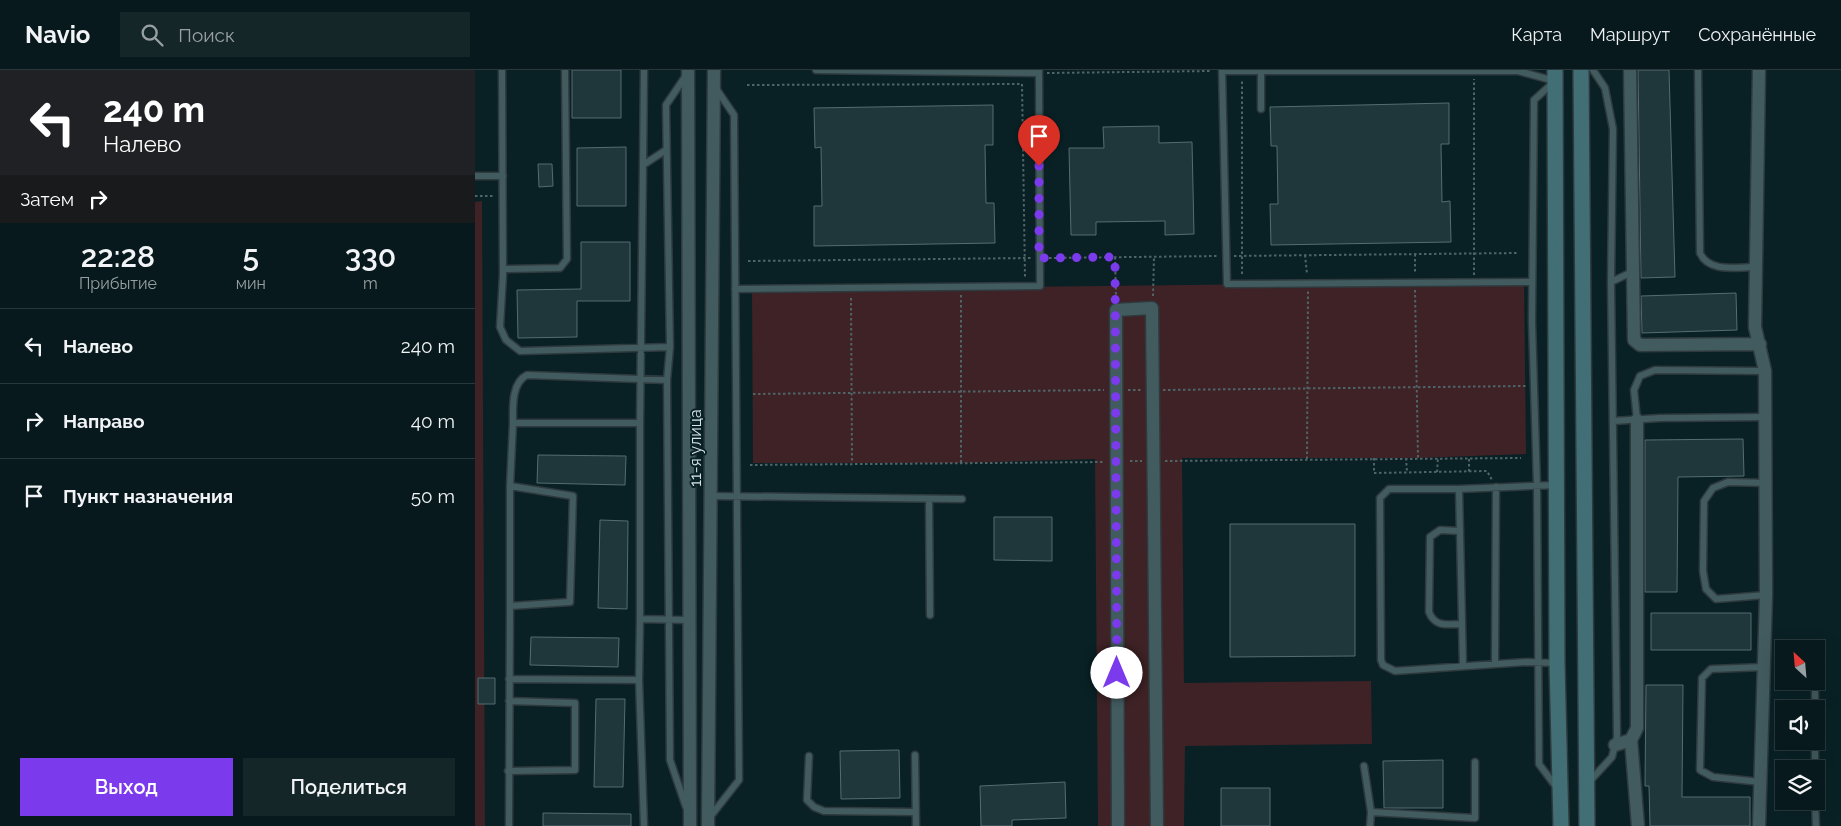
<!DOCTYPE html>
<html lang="ru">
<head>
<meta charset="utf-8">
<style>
  body { margin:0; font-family:Raleway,sans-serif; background:#152629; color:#f1f3f6; height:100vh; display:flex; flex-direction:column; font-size:19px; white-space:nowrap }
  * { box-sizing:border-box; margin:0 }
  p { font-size:16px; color:#98a0a3 }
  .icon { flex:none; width:28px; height:28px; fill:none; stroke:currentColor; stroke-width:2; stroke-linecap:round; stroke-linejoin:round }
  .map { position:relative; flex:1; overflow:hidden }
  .drawer { display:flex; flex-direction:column; background:#07191c; width:475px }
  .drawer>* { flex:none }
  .top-card { background:#202124; color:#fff; overflow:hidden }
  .needle { width:32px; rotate:334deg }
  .fabs { position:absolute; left:1300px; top:570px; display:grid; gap:10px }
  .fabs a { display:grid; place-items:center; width:50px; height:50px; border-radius:0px; background:#07191c; box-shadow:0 5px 20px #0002,0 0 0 1px #28383b; font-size:25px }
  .pin { position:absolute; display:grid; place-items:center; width:42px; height:42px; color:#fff; margin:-51px -21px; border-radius:50% 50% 50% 0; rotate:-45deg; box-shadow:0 0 5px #0007 }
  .pin .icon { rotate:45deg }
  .me { position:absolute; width:55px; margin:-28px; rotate:0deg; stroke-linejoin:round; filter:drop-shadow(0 0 4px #0008) }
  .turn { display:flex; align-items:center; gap:18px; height:105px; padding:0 20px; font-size:22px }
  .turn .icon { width:65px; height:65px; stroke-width:2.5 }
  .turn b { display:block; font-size:35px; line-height:42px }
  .then { display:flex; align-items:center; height:48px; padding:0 20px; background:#0003; gap:10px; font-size:19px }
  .eta { display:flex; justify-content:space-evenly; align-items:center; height:85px; text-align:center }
  .eta b { font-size:30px; font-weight:600; line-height:35px }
  .action { display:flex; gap:10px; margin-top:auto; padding:10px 20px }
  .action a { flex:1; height:58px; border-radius:0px; background:#7c3aed; color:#fff; font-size:20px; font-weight:600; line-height:58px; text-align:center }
  .action a+a { background:#152629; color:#f1f3f6 }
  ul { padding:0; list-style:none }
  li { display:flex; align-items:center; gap:15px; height:75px; padding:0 20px; border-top:1px solid #28383b }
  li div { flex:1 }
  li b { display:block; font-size:19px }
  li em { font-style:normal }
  header { display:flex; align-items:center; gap:30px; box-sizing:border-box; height:70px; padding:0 25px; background:#07191c; border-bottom:1px solid #28383b }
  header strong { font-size:24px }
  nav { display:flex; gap:28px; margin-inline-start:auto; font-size:18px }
  .search { width:350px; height:45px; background:#152629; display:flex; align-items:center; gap:12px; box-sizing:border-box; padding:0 18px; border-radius:0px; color:#98a0a3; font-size:19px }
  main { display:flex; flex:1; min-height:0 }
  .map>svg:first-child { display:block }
</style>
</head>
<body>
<header>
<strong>Navio</strong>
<div class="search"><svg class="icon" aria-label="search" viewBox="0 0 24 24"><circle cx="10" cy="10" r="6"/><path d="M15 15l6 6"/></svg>Поиск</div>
<nav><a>Карта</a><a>Маршрут</a><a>Сохранённые</a></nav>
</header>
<main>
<section class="drawer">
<div class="top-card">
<div class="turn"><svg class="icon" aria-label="left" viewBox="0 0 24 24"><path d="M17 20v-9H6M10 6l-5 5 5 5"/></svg><div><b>240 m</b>Налево</div></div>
<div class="then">Затем<svg class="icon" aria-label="right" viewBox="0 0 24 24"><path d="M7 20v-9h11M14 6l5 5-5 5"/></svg></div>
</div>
<div class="eta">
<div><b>22:28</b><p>Прибытие</p></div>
<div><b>5</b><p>мин</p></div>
<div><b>330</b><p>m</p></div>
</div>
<ul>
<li><svg class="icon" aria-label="left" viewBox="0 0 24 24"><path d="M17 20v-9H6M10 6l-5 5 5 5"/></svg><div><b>Налево</b></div><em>240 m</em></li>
<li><svg class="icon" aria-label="right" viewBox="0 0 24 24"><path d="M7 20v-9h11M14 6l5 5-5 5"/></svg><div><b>Направо</b></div><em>40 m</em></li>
<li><svg class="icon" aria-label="arrive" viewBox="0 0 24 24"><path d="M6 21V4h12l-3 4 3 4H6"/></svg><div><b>Пункт назначения</b></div><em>50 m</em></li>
</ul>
<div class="action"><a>Выход</a><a>Поделиться</a></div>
</section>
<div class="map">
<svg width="1366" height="756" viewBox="0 0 1366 756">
  <rect width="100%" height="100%" fill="#092125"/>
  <!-- green -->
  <path fill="#3e2225" d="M7 131 10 756H0V132Z
    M1049 211 1051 384 943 388H707L709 613 896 611 897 674 710 676 709 756H623L620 389 486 393H278L277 220Z"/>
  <!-- building -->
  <path fill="#1f373b" stroke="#546d72" d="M97 0H146V48H97Z
    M1163 0H1194L1200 207 1166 208Z
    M974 33V74H966L967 132 975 131 976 172 796 175 795 134H803L802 76H796L795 37Z
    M518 35V75H510L511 133H519L520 173 339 176V136H347L346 77 340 78 339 38Z
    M684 56V73L717 72 719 164 690 165V151L621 152V165H596L594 78H629L628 57Z
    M151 77V136H102V78Z
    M63 94H77L78 116 64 117Z
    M106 172H155V231H102V267L43 268 42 220 106 219Z
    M1261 223 1262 260 1167 263 1166 226Z
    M1268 369 1269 406 1203 407 1202 522H1170V370Z
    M63 385 151 386 150 415 62 413Z
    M519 447H577V491L519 490Z
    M125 450 153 451 152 539 123 538Z
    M755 454H880V586L755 587Z
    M1176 543H1276V580H1176Z
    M56 567 144 568 143 597 55 595Z
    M3 608H20V634H3Z
    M1171 615H1208L1207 727H1275V756H1175L1174 716H1170Z
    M121 629H150L148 717H119Z
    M424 680 425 728 366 729 365 681Z
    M968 690V738H909L908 691Z
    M590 712 591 748 537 750V756H506L505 716Z
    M746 718H795V756H746Z
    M68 743 156 744V756H68Z"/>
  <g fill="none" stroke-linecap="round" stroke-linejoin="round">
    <!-- lane casing -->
    <g stroke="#2f3a3e" stroke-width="9">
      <path id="lane" d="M27 0 28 205 25 257 31 270 45 281 195 277
        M341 0 564 3
        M747 0 752 214 1057 212
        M786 0V39
        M1223 0 1225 183C1234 203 1261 197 1281 197
        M747 1H1043L1080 11 1059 30 1057 251 1062 416 1064 694 1082 718
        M168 95 169 0
        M0 106H28
        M28 199 85 198 92 189 90 0
        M1136 212 1157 202
        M260 219 565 216 564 0
        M1162 350 1159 320 1165 306 1180 300 1290 301
        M1138 351 1185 348 1291 347
        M38 353C38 338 36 313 52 305L192 310
        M165 353 168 95 191 80
        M1291 413 1253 412 1238 418 1229 431 1228 501 1231 519 1241 529 1291 525
        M1082 415 984 419H914L905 428 906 590 908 595 920 601 1052 592 1082 593
        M984 419 988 596
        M235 426 487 429
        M454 429 455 545
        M985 461 965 460 955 467 954 542C960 558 973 554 987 554
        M35 536V416
        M1020 594 1021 417
        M34 609 164 610 165 549
        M164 610 169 756
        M1340 611V639
        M1340 671V699
        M440 685 441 756
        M334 686 332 730 339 737 349 741 440 742
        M889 696 896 742 895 756
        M33 701 100 700V633L34 631
        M1114 712 1137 687 1142 667 1136 212 1138 59 1130 18 1118 0
        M1286 712 1238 707 1225 700 1227 608 1236 599 1289 597
        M1340 731 1341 756
        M211 737 195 690 192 310 195 277 191 35 212 4
        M896 742 1000 748V692
        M235 747 264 710 259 45 240 17
        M34 756 35 536 95 532 98 426 35 416 38 353H165V549L214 550"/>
    </g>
    <!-- street casing -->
    <g stroke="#2f3a3e" stroke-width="15">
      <path id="street" d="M213 0 215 756
        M1155 0 1159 270 1165 275 1285 274
        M1156 670 1163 756
        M1140 675 1156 670 1162 658V350
        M233 756 239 0
        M643 756 641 240 677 238 682 756
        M1284 756 1291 525 1290 301 1280 257 1284 0"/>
    </g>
    <!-- secondary casing -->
    <g stroke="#2f3a3e" stroke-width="18">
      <path id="secondary" d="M1080 0 1082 593 1086 756
        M1106 0 1112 756"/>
    </g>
    <!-- path -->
    <path stroke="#506468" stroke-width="2" stroke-dasharray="2.5 2.5" stroke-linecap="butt" d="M572 3 737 1
      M547 14 550 207
      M272 15 547 14
      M0 126H18
      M940 184V203
      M830 185 832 204
      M759 186 1044 183
      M640 187 641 227
      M574 188 742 186
      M273 191 557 188
      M767 204V9
      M999 205V9
      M940 220 943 388
      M486 225V393
      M678 226 679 187
      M376 228 377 393
      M653 320H666
      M688 320 1051 316
      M278 324 629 320
      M899 388V403L1012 401 1017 410
      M931 388 932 402
      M832 389 833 221
      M994 389V402
      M655 391H667
      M690 391 1046 388
      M275 395 630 392
      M962 402 963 388"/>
    <!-- lane -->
    <use href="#lane" stroke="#425b5f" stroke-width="6"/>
    <!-- street -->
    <use href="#street" stroke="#425b5f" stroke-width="12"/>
    <!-- secondary -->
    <use href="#secondary" stroke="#426f76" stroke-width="15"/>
  </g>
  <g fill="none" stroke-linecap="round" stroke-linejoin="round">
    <!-- route -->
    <path stroke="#7c3aed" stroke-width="9" stroke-dasharray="0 16.2" d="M564 96V188L640 187 642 603"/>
  </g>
  <g text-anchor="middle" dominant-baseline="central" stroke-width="4" stroke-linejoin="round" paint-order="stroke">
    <!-- street labels -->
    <g font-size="16" fill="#d6e4e6" stroke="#092125">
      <text transform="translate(220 378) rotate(-90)">11-я улица</text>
    </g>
  </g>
</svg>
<div class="fabs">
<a><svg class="needle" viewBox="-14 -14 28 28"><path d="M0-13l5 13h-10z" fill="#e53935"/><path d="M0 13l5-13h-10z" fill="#98a0a3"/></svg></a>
<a><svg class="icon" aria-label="sound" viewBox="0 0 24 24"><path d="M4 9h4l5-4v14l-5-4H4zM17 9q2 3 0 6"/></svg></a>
<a><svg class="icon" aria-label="layers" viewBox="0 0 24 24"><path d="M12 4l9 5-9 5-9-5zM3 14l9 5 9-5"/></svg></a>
</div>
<div class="pin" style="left:564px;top:96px;background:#d93025"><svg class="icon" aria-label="arrive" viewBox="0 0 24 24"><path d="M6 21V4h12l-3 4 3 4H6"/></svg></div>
<svg class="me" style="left:642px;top:603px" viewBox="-20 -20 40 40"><circle r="19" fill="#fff"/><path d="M0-13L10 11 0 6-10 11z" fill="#7c3aed"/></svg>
</div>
</main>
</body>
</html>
